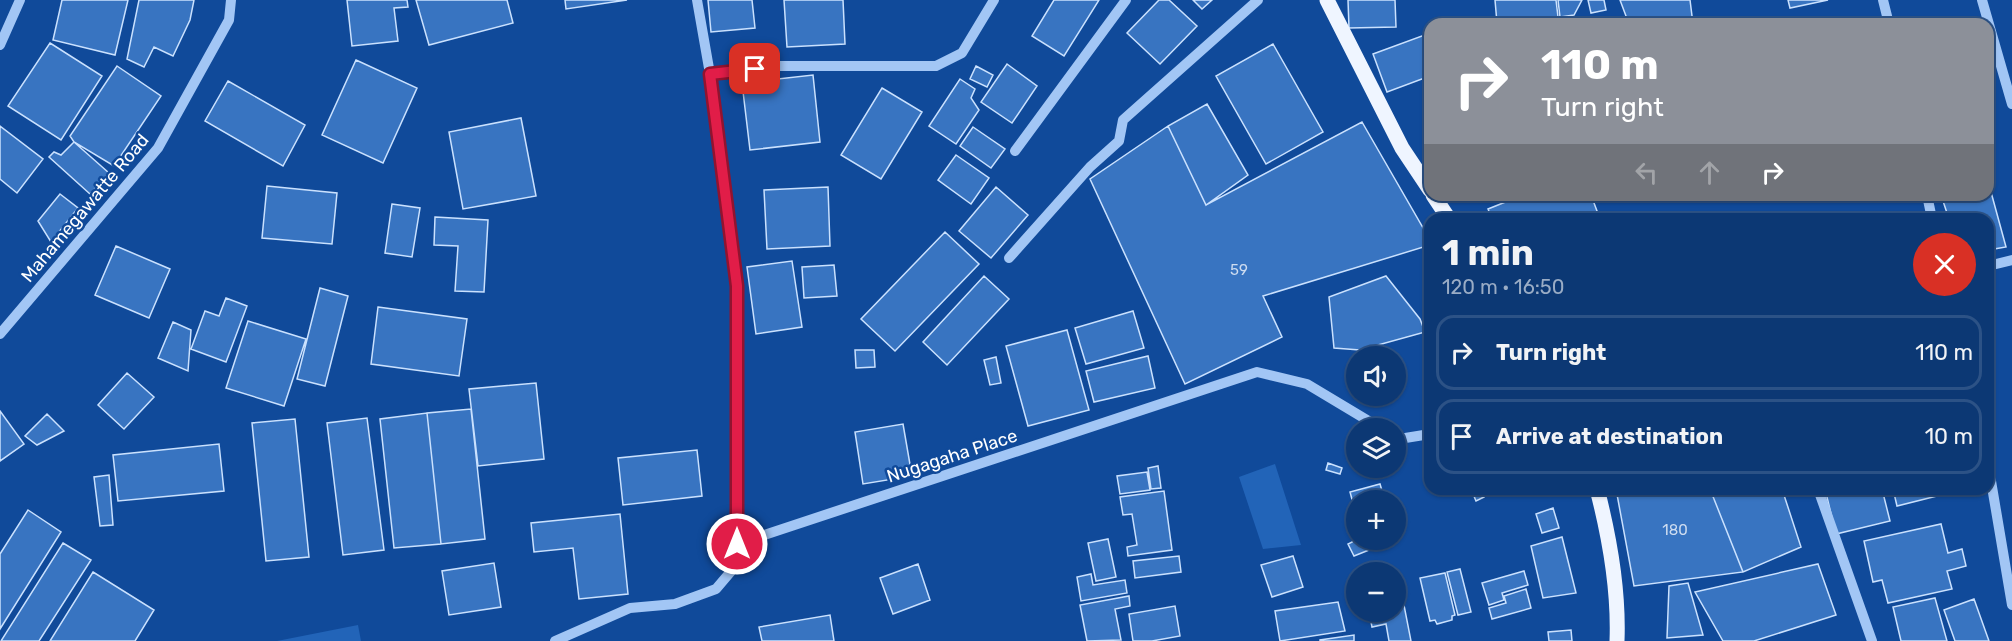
<!DOCTYPE html>
<html lang="en">
<head>
<meta charset="utf-8">
<style>
  body { margin:0; font-family:Rubik,sans-serif; background:#153f79; color:#f1f3f6; height:100vh; display:flex; flex-direction:column; font-size:22px; white-space:nowrap }
  * { box-sizing:border-box; margin:0 }
  p { font-size:20px; color:#9aacc5 }
  .icon { flex:none; width:33px; height:33px; fill:none; stroke:currentColor; stroke-width:2; stroke-linecap:round; stroke-linejoin:round }
  .map { position:relative; flex:1; overflow:hidden }
  .panel { position:absolute; left:1424px; top:213px; width:570px; height:282px; display:flex; flex-direction:column; background:#0c3874; border-radius:18px; box-shadow:0 2px 4px #0004,0 0 0 2px #2c5286 }
  .panel>* { flex:none }
  .guide { position:absolute; left:1424px; top:18px; width:570px; height:183px; border-radius:18px; box-shadow:0 2px 4px #0004,0 0 0 2px #2c5286; background:#8c9099; color:#fff; overflow:hidden }
  .tools { position:absolute; left:1346px; top:346px; display:grid; gap:12px }
  .tools a { display:grid; place-items:center; width:60px; height:60px; border-radius:50%; background:#0c3874; box-shadow:0 2px 4px #0004,0 0 0 2px #2c5286; font-size:30px }
  .pin { position:absolute; display:grid; place-items:center; width:51px; height:51px; color:#fff; margin:-26px; border-radius:12px; box-shadow:0 3px 9px #0006 }
  .me { position:absolute; width:66px; margin:-33px; rotate:0deg; stroke-linejoin:round; filter:drop-shadow(0 0 4px #0008) }
  .turn { display:flex; align-items:center; gap:21px; height:126px; padding:0 18px; font-size:27px }
  .turn .icon { width:78px; height:78px; stroke-width:2.5 }
  .turn b { display:block; font-size:42px; line-height:51px }
  .lanes { display:flex; align-items:center; height:57px; padding:0 18px; background:#0003; justify-content:center; gap:30px; direction:ltr }
  .lanes .off { opacity:.35 }
  .round { display:grid; place-items:center; flex:none; width:63px; height:63px; border-radius:32px; background:#153f79 }
  .overview { display:flex; align-items:center; justify-content:space-between; height:102px; padding:0 18px }
  h1 { font-size:36px; font-weight:700; line-height:45px }
  ul { padding:0; list-style:none }
  li { display:flex; align-items:center; gap:18px; height:75px; margin:0 12px 9px; padding:0 6px; border:3px solid #2c5286; border-radius:18px }
  li div { flex:1 }
  li b { display:block; font-size:22px }
  li em { font-style:normal }
  .map>svg:first-child { display:block }
</style>
</head>
<body>
<div class="map">
<svg width="2012" height="641" viewBox="0 0 2012 641">
  <rect width="100%" height="100%" fill="#104a9a"/>
  <!-- green -->
  <path fill="#2264b8" d="M1275 464 1301 545 1263 549 1239 477Z
    M358 625 361 641H277Z"/>
  <!-- building -->
  <path fill="#3874c1" stroke="#cae1fe" stroke-width="1.5" d="M62 0H128L115 55 53 40Z
    M139 0H194L190 20 173 56 154 47 144 67 127 59Z
    M347 0H407L408 7 394 8 398 41 352 46Z
    M416 0H507L513 23 429 45Z
    M565 0H627L566 9Z
    M708 0H752L755 28 711 32Z
    M784 0H843L845 44 787 47Z
    M1054 0H1099L1064 56 1032 36Z
    M1159 0H1169L1197 26 1160 64 1127 33Z
    M1193 0H1212L1202 9Z
    M1348 0H1395L1396 27 1349 28Z
    M1495 0H1556L1558 17 1497 23Z
    M1558 0H1582L1574 15 1560 17Z
    M1588 0H1604L1606 10 1591 13Z
    M1620 0H1690L1693 24H1629Z
    M1788 0H1828L1790 8Z
    M1567 17 1569 24H1520Z
    M1619 18 1620 24H1587Z
    M1430 33V76L1387 92 1373 54Z
    M50 43 102 76 61 140 8 106Z
    M1273 44 1323 132 1266 164 1216 76Z
    M356 60 417 88 383 163 322 135Z
    M1007 64 1037 86 1012 123 981 102Z
    M117 66 161 96 114 166 74 142 70 136Z
    M976 66 993 75 987 87 970 79Z
    M813 75 820 142 750 150 742 83Z
    M960 79 975 89 971 98 979 110 956 144 929 126Z
    M228 81 305 125 283 166 205 121Z
    M882 88 922 112 881 179 841 155Z
    M1207 104 1248 175 1206 205 1168 126Z
    M521 118 536 196 463 209 449 132Z
    M1362 122 1430 240V245L1263 296 1282 337 1185 384 1090 179 1168 126 1206 205Z
    M0 126 43 159 17 193 0 179Z
    M973 127 1005 149 991 168 960 146Z
    M74 142 109 173 90 194 49 157 54 152 61 155Z
    M956 155 989 178 971 204 938 180Z
    M1988 181 2006 247 1988 250V219H1949L1941 195H1988Z
    M267 186 337 193 332 244 262 238Z
    M828 187 830 246 767 249 764 190Z
    M996 187 1028 215 991 258 959 231Z
    M60 194 78 208 51 242 38 221Z
    M1523 195H1591L1600 219H1492L1488 209Z
    M392 204 420 208 412 257 385 253Z
    M435 217 488 220 484 292 455 291 458 246 434 245Z
    M945 232 979 264 895 351 861 319Z
    M116 246 170 269 149 318 95 295Z
    M792 261 802 327 756 334 747 267Z
    M834 265 837 296 804 298 802 267Z
    M984 276 1009 299 947 365 923 342Z
    M1386 276 1420 319 1425 332 1360 350 1334 348 1329 297Z
    M320 288 348 296 325 386 297 379Z
    M226 298 247 306 226 362 191 349 205 311 219 316Z
    M378 307 467 319 459 376 371 364Z
    M1133 311 1144 348 1086 364 1075 328Z
    M248 321 306 339 284 406 226 388Z
    M173 322 191 330 188 371 158 358Z
    M1067 330 1089 410 1028 426 1006 346Z
    M855 350H874L875 367 856 368Z
    M1148 356 1155 388 1094 402 1086 371Z
    M996 357 1001 383 990 385 984 360Z
    M127 373 154 397 124 429 98 405Z
    M536 383 544 459 478 466 469 389Z
    M471 409 485 539 441 544 427 413Z
    M0 411 24 444 0 461Z
    M427 413 441 544 394 548 380 419Z
    M47 414 64 431 37 445 25 436Z
    M367 418 384 550 343 555 327 423Z
    M295 419 309 557 266 561 252 423Z
    M903 424 912 476 863 484 855 432Z
    M219 444 224 491 118 501 113 455Z
    M697 450 702 496 623 505 618 458Z
    M1328 463 1342 468 1340 474 1326 470Z
    M1158 466 1161 488 1151 489 1148 468Z
    M1147 472 1150 490 1120 494 1117 476Z
    M109 475 113 525 100 526 94 477Z
    M1380 484 1385 501H1356V514L1350 492Z
    M1471 489H1485L1486 492 1483 494 1484 497 1476 501Z
    M1616 489H1710L1743 572 1634 586Z
    M1710 489H1782L1801 547 1743 572Z
    M1825 489H1882L1890 521 1836 534Z
    M1893 489H1952L1953 492 1897 506Z
    M1164 491 1172 550 1128 556 1127 547 1137 545 1132 514 1123 515 1120 497Z
    M1553 508 1559 528 1542 533 1536 514Z
    M28 510 61 532 0 629V554Z
    M620 514 628 594 579 599 573 548 534 552 531 523Z
    M1941 524 1948 553 1962 549 1966 566 1947 571 1952 589 1888 603 1882 580 1873 582 1864 541Z
    M1562 537 1576 593 1543 598 1531 546Z
    M1108 539 1116 577 1096 581 1088 543Z
    M1356 540H1371L1374 548 1354 556 1348 544Z
    M63 543 91 560 39 641H1Z
    M1179 556 1181 572 1135 578 1133 561Z
    M1293 556 1303 587 1272 597 1261 565Z
    M494 563 501 607 449 615 442 571Z
    M918 564 930 600 893 614 880 578Z
    M1818 564 1836 615 1754 641H1723L1695 592Z
    M1460 569 1471 612 1458 615 1447 572Z
    M1524 571 1528 585 1502 593 1504 600 1489 605 1482 583Z
    M93 572 154 610 135 641H50Z
    M1445 573 1455 615 1452 616V620L1437 624 1435 620 1430 621 1420 578Z
    M1091 574 1093 585 1125 580 1127 593 1081 601 1077 577Z
    M1688 583 1703 635 1667 638 1669 586Z
    M1526 589 1531 608 1492 619 1489 608 1506 603 1504 596Z
    M1402 595 1411 641H1389L1386 624 1372 627 1369 612H1395V596Z
    M1129 596 1130 606 1115 609 1121 640 1087 641 1080 605Z
    M1935 598 1947 641H1901L1893 607Z
    M1974 599 1989 641H1955L1944 610Z
    M1338 602 1345 631 1280 641 1275 611Z
    M1175 606 1180 636 1152 641H1133L1129 614Z
    M830 615 834 641H762L759 627Z
    M1571 630 1572 641H1549L1548 632Z
    M1354 635V641H1320V640Z"/>
  <g fill="none" stroke-linecap="round" stroke-linejoin="round">
    <!-- minor -->
    <path stroke="#a2c6f5" stroke-width="10" d="M697 0 710 74 737 286V544
      M1883 0 1889 24
      M1982 0 2012 104
      M0 45 20 0
      M710 74 778 66H936L962 53 994 0
      M1015 151 1126 0
      M1927 195 1932 219
      M1009 258 1090 167 1119 141 1123 120 1258 0
      M1988 266 2012 260
      M0 334 158 148 229 20 231 0
      M1395 437 1399 439 1430 434
      M1989 469 2012 605
      M1818 489 1872 641
      M555 641 630 608 675 604 716 589 733 569 737 544 1257 372 1307 384 1382 429"/>
    <!-- major -->
    <path stroke="#eff5ff" stroke-width="15" d="M1327 0 1402 148 1430 190
      M1433 195 1449 219
      M1597 489C1610 539 1619 589 1617 641"/>
  </g>
  <g fill="none" stroke-linecap="round" stroke-linejoin="round">
    <!-- route casing -->
    <g stroke="#92132f" stroke-width="15">
      <path id="route" d="M737 544V286L710 74 755 69"/>
    </g>
    <!-- route -->
    <use href="#route" stroke="#e11d48" stroke-width="10"/>
  </g>
  <g text-anchor="middle" dominant-baseline="central" stroke-width="5" stroke-linejoin="round" paint-order="stroke">
    <!-- number labels -->
    <g font-size="15" fill="#cddcf0">
      <text x="1239" y="270">59</text>
      <text x="1675" y="530">180</text>
    </g>
    <!-- street labels -->
    <g font-size="18" fill="#fff" stroke="#104a9a">
      <text transform="translate(85 208) rotate(-50)">Mahamegawatte Road</text>
      <text transform="translate(952 456) rotate(-18)">Nugagaha Place</text>
    </g>
  </g>
</svg>
<div class="tools">
<a><svg class="icon" aria-label="sound" viewBox="0 0 24 24"><path d="M4 9h4l5-4v14l-5-4H4zM17 9q2 3 0 6"/></svg></a>
<a><svg class="icon" aria-label="layers" viewBox="0 0 24 24"><path d="M12 4l9 5-9 5-9-5zM3 14l9 5 9-5"/></svg></a>
<a>+</a>
<a>−</a>
</div>
<div class="pin" style="left:755px;top:69px;background:#d93025"><svg class="icon" aria-label="arrive" viewBox="0 0 24 24"><path d="M6 21V4h12l-3 4 3 4H6"/></svg></div>
<svg class="me" style="left:737px;top:544px" viewBox="-20 -20 40 40"><circle r="17" fill="#e11d48" stroke="#fff" stroke-width="3"/><path d="M0-11L8 9 0 5-8 9z" fill="#fff"/></svg>
<div class="guide">
<div class="turn"><svg class="icon" aria-label="right" viewBox="0 0 24 24"><path d="M7 20v-9h11M14 6l5 5-5 5"/></svg><div><b>110 m</b>Turn right</div></div>
<div class="lanes"><svg class="icon off" aria-label="left" viewBox="0 0 24 24"><path d="M17 20v-9H6M10 6l-5 5 5 5"/></svg><svg class="icon off" aria-label="ahead" viewBox="0 0 24 24"><path d="M12 20V5M6 11l6-6 6 6"/></svg><svg class="icon" aria-label="right" viewBox="0 0 24 24"><path d="M7 20v-9h11M14 6l5 5-5 5"/></svg></div>
</div>
<section class="panel">
<div class="overview"><div><h1>1 min</h1><p>120 m · 16:50</p></div><a class="round" style="background:#d93025;color:#fff"><svg class="icon" aria-label="close" viewBox="0 0 24 24"><path d="M6 6l12 12M18 6L6 18"/></svg></a></div>
<ul>
<li><svg class="icon" aria-label="right" viewBox="0 0 24 24"><path d="M7 20v-9h11M14 6l5 5-5 5"/></svg><div><b>Turn right</b></div><em>110 m</em></li>
<li><svg class="icon" aria-label="arrive" viewBox="0 0 24 24"><path d="M6 21V4h12l-3 4 3 4H6"/></svg><div><b>Arrive at destination</b></div><em>10 m</em></li>
</ul>
</section>
</div>
</body>
</html>
